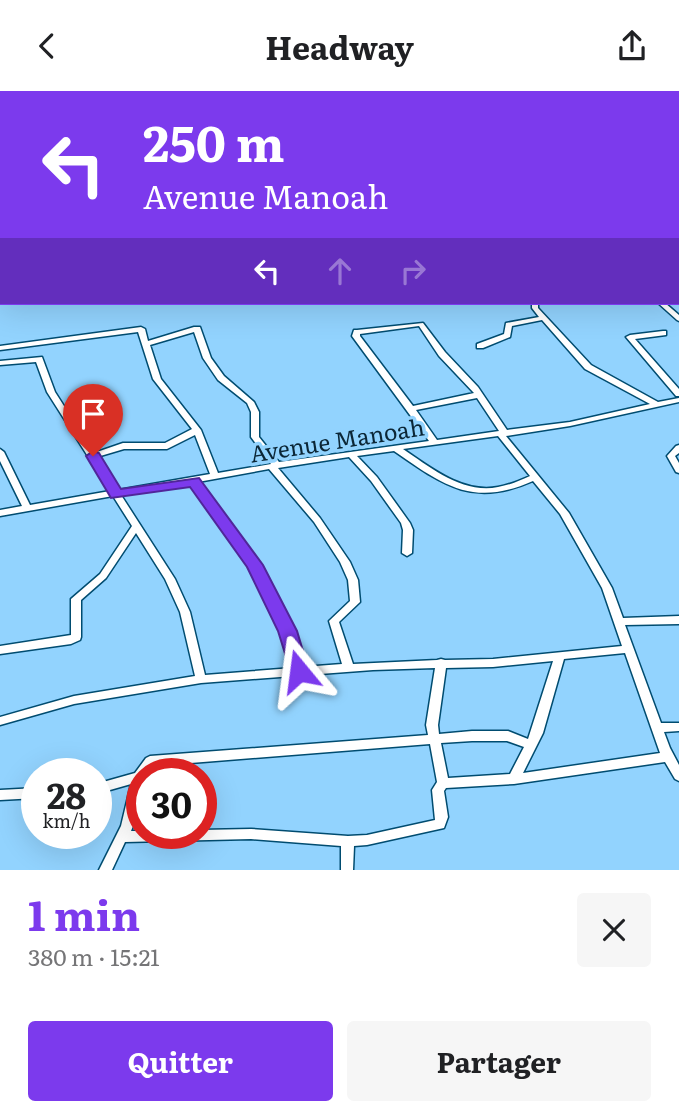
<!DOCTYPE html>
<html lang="fr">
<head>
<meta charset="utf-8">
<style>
  body { margin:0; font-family:Literata,serif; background:#f6f6f6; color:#202124; height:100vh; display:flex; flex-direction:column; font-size:26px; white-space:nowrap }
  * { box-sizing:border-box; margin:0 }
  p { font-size:23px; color:#757577 }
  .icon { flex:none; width:38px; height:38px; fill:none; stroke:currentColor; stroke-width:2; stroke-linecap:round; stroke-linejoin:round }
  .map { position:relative; height:779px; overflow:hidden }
  .side { display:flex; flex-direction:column; background:#fff; flex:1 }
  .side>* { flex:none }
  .top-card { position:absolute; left:0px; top:0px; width:679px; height:214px; box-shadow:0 7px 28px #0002; background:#7c3aed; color:#fff; overflow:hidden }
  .speed { position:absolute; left:21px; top:667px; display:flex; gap:14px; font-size:35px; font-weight:700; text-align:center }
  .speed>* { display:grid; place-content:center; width:91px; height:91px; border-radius:50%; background:#fff; box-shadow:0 7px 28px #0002; line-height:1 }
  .speed small { font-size:18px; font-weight:400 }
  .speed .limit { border:10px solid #d22; background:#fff; color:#111 }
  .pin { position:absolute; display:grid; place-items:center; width:60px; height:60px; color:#fff; margin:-72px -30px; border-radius:50% 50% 50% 0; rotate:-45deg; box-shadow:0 0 7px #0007 }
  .pin .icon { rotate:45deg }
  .me { position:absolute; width:77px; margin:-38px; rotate:344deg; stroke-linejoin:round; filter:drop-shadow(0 0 5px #0008) }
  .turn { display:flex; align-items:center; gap:24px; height:147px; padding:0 28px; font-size:32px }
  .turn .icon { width:91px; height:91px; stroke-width:2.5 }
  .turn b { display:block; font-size:49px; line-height:60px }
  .lanes { display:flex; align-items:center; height:66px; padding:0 28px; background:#0003; justify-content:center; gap:35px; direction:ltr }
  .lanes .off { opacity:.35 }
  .round { display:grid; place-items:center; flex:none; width:74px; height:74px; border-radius:7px; background:#f6f6f6 }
  .headline { display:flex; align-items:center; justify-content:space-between; height:119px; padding:0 28px }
  h1 { font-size:42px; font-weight:700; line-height:52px; color:#7c3aed }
  .button { display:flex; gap:14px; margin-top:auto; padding:14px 28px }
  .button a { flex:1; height:80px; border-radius:7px; background:#7c3aed; color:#fff; font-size:28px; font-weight:700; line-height:80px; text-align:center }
  .button a+a { background:#f6f6f6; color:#202124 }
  header { display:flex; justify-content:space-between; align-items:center; height:91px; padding:0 28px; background:#fff; font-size:32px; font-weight:700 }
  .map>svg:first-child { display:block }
</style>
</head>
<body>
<header><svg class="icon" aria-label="back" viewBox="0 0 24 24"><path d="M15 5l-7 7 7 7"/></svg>Headway<svg class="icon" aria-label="share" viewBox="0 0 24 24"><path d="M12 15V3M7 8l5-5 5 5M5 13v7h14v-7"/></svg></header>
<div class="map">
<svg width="679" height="779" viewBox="0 0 679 779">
  <rect width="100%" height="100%" fill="#92d3fe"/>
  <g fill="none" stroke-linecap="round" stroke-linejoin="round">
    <!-- street casing -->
    <g stroke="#004c70" stroke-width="3">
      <path id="street" d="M0 58H2V61L0 62Z
        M677 77H679V81H677Z
        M0 82 2 83V90L0 89Z
        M2 114V118L0 119V115Z
        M532 212H538V217L591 274 658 311 679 307V311L570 335 506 345 569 422 612 497 623 527 679 525V533L625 534 661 632H679V640L664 641 670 657 679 674V690L675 688 665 671 514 693 446 697 444 700 448 726 444 737 367 754 354 755 353 779H341V755L251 748 125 751 112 779H99L121 735 131 693 96 703V693L135 682 146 667 150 665 428 644 426 634 435 577 373 579 201 592 74 613 0 634V626L74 605 195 585 180 521 165 488 136 442 106 487 81 509V546L80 549 71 553 0 563V555L71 544V508L100 483 132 435 113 405 0 425V419L22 415 0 370V358L4 361 30 414 110 400 47 301 36 271 0 274V270L42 266 55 301 94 362 123 352H165L192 338 153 288 138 241 0 259V255L141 236 145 238 148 250 194 236H200L211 267 224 285 254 311 259 321V346L279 371 429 350 352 245 354 239H357L423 232 445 261 478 296 507 339 570 331 650 313 585 278 542 229 512 235 510 246 483 257H477V253L504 243 506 232 539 226 532 217ZM419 235 439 265 474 302 413 315 360 245V243ZM194 241 203 267 218 289 247 312 251 321V346L271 373 218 382 201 339 161 288 150 254ZM477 307 499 340 437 349 416 319ZM195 344 210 383 118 399 97 366 124 358H167ZM498 345 530 385C519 390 510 394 498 396 463 403 431 377 403 358ZM394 360C443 394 473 417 533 390L560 423 602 497 622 555 493 568 445 569 441 568 437 569 353 573 339 531 360 511 358 489 350 471 320 427 278 377 349 366 371 390 401 432 403 439 402 462 407 465 412 462 413 439 410 432 377 386 357 365ZM269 378 314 431 340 471 348 489 350 510 329 530 342 573 303 576C283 505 244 449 198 391ZM190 392C235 452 272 504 293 577L205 584 190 521 175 488 121 404ZM625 562 660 662 523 682 543 642 564 568ZM553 570 528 648 508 640H472L439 643 438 634 446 577 493 576ZM472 650H507L524 656 510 683 448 687 441 652ZM430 653 437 691 432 699 435 729 367 744 348 745 251 738 201 739V742H142V740H131L133 735 142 699V682H148L153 675Z
        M658 212H665L679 224V230L677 229Z
        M663 240H666V244L635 248 679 298V305H676L626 246 630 244Z
        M679 354V362L675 365 679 372V382L676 381 667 365 676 355Z
        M37 697V707L0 709V699Z"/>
    </g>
    <!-- street -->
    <use href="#street" fill="#fff" fill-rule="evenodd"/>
  </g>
  <!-- route -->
  <path fill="#7c3aed" stroke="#51269a" stroke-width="2" d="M93 360 99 362 121 398 199 387 263 474 297 540 309 580 306 585H292L278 540 247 476 190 396 111 407 86 365Z"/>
  <g text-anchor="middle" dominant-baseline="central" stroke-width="7" stroke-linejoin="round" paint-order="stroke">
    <!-- street labels -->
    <g font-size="23" fill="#0b2636" stroke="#92d3fe">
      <text transform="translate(337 348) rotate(-9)">Avenue Manoah</text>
    </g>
  </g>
</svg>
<div class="speed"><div>28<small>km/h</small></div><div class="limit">30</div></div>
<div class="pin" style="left:93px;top:365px;background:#d93025"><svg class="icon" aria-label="arrive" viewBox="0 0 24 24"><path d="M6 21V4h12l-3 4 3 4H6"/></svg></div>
<svg class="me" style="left:299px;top:580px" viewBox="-20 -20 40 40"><path d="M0-17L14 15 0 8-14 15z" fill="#7c3aed" stroke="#fff" stroke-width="4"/></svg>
<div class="top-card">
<div class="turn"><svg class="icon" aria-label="left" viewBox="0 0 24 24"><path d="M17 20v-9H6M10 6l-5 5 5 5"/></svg><div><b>250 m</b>Avenue Manoah</div></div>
<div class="lanes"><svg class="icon" aria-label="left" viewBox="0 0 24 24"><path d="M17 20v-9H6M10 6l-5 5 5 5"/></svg><svg class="icon off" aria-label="ahead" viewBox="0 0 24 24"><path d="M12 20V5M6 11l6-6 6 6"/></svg><svg class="icon off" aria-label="right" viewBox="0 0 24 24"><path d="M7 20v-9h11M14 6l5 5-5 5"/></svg></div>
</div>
</div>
<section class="side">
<div class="headline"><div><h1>1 min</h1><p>380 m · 15:21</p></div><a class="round"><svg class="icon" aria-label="close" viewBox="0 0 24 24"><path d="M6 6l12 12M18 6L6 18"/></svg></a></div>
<div class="button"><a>Quitter</a><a>Partager</a></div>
</section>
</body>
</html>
